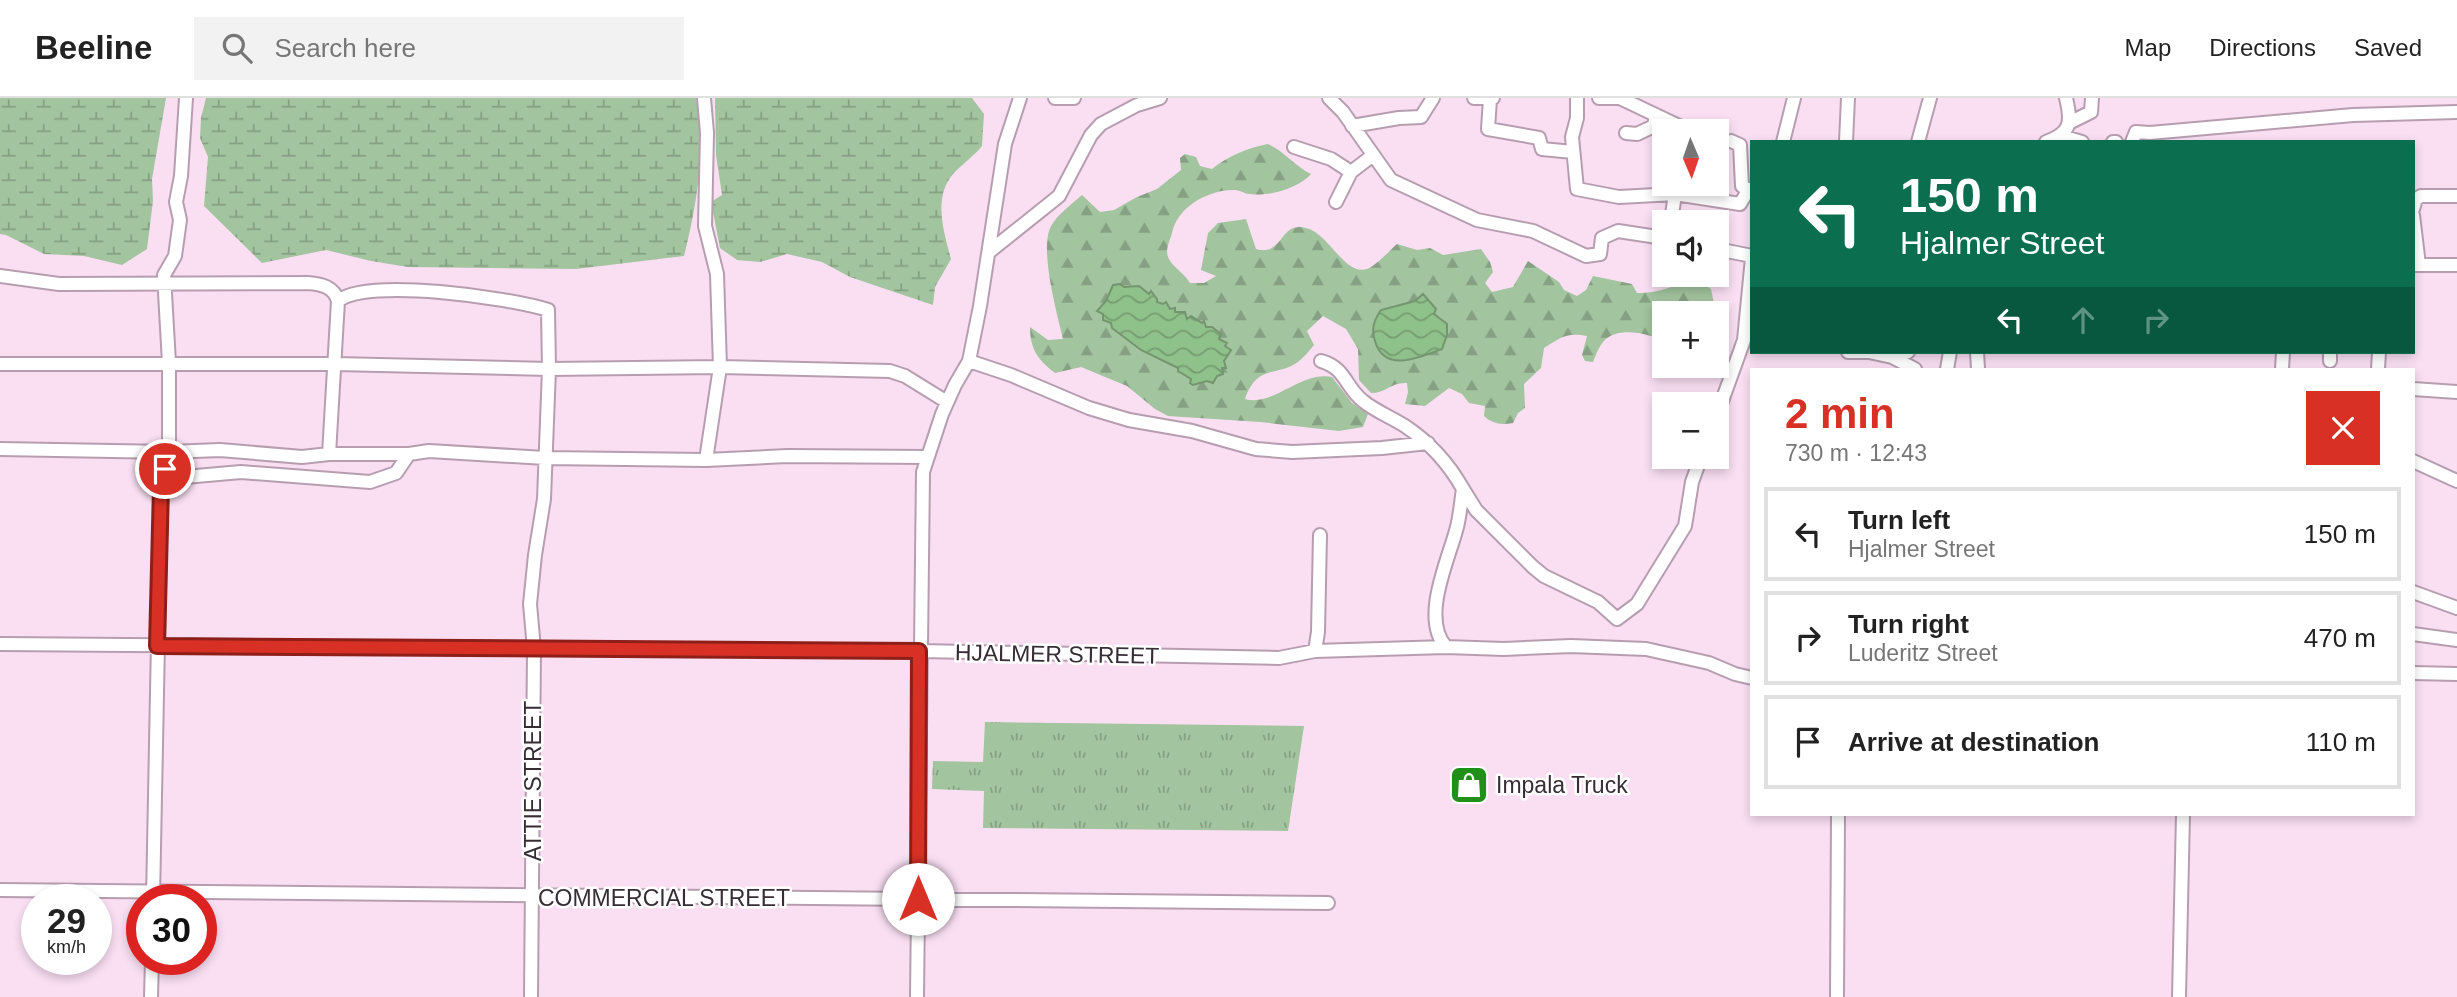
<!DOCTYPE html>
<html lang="en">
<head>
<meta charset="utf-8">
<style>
  body { margin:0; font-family:Helvetica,sans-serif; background:#f2f2f2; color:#222; height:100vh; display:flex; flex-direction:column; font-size:26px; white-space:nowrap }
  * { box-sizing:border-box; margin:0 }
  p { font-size:23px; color:#767676 }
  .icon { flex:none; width:38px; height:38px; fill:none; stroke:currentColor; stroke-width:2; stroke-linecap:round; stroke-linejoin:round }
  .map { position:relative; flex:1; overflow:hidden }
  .sheet { position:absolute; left:1750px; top:270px; width:665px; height:448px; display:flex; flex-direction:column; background:#fff; border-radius:0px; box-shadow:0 4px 10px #0003 }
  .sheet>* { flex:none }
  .hud { position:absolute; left:1750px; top:42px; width:665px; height:214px; border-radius:0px; box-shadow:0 4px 10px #0003; background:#0b6e4f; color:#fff; overflow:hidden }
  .needle { width:46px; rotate:178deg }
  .buttons { position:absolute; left:1652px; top:21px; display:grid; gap:14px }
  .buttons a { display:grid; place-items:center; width:77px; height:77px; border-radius:0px; background:#fff; box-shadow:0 4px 10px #0003; font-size:35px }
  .speed { position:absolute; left:21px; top:786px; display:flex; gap:14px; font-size:35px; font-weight:700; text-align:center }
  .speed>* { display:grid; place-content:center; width:91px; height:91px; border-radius:50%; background:#fff; box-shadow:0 4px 10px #0003; line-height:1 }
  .speed small { font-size:18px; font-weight:400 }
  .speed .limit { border:10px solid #d22; background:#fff; color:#111 }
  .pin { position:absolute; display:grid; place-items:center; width:60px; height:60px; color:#fff; margin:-30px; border:4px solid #fff; border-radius:50%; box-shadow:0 2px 7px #0007 }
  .me { position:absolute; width:77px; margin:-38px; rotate:0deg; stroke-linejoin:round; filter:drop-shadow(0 0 5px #0008) }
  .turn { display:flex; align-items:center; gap:24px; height:147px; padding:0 35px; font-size:32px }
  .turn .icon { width:91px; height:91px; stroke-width:2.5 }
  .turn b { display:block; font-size:49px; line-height:60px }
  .lanes { display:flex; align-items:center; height:66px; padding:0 35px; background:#0003; justify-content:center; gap:35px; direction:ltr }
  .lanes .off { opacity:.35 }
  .round { display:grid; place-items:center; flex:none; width:74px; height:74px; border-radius:0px; background:#f2f2f2 }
  .headline { display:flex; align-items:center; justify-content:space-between; height:119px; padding:0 35px }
  h1 { font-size:42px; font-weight:700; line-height:52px; color:#d93025 }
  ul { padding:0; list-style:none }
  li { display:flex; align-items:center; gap:21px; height:94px; margin:0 14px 10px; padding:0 21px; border:4px solid #e0e0e0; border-radius:0px }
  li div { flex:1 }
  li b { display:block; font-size:26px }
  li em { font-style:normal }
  header { display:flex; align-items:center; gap:42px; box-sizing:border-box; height:98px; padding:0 35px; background:#fff; border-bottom:2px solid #e0e0e0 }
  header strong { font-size:33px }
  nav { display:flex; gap:38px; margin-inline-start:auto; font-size:24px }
  .search { width:490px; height:63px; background:#f2f2f2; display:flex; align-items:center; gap:18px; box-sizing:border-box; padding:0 24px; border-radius:0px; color:#767676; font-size:26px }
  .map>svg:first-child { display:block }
</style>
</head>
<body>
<header>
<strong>Beeline</strong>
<div class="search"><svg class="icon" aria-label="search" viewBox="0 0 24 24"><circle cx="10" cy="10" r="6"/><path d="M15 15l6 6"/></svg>Search here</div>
<nav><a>Map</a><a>Directions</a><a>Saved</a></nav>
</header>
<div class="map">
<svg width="2457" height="899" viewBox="0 0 2457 899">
  <defs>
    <pattern id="grass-tufts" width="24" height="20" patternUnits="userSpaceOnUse" patternTransform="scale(1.75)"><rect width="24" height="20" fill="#a2c49e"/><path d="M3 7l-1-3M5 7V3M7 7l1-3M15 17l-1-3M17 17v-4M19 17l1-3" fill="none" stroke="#85a082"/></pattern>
    <pattern id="forest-firs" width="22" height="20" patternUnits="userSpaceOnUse" patternTransform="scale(1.75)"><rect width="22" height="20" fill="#a2c49e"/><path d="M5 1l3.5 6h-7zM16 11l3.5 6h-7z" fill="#85a082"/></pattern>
    <pattern id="wetland-marsh" width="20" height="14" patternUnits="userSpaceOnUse" patternTransform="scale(1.75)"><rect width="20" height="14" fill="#a2c49e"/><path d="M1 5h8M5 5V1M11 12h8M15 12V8" fill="none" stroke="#85a082"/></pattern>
    <pattern id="water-waves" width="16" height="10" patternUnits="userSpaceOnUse" patternTransform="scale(1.75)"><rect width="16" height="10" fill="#8fc18a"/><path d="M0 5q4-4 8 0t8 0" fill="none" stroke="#769d72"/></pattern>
  </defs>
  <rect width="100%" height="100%" fill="#fadff3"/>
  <!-- grass -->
  <path fill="url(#grass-tufts)" d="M985 624 1304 628 1288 733 983 730 984 693 932 691 933 663 983 664Z"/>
  <!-- forest -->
  <path fill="url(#forest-firs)" d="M1268 46C1284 53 1295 68 1311 76 1299 90 1268 99 1250 96 1245 96 1240 92 1235 92 1209 91 1177 109 1172 135 1170 143 1164 153 1169 161 1172 168 1185 176 1190 185H1204L1216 178 1201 172 1208 135 1218 125 1246 121 1256 151C1284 159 1279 123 1306 130 1329 135 1344 178 1367 171 1377 167 1389 153 1397 146L1417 152 1430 150 1443 157 1481 151 1490 164 1493 174 1485 185 1492 194 1513 189 1528 163 1559 184 1564 192 1577 198 1586 192 1593 178 1632 186 1637 195C1665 195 1672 186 1697 181L1711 191 1716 215H1664V244C1650 235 1617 228 1604 243 1599 248 1596 257 1593 264L1585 263 1582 257 1587 238C1567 234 1561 239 1544 250L1541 270 1524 286 1525 310 1518 315 1513 325C1501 327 1493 326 1484 318L1485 308 1469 305 1462 296 1449 290 1425 308 1405 306 1408 294 1407 285C1391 284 1386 295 1371 295L1359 282 1358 251 1346 231 1323 218 1307 233 1314 247C1309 253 1304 259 1298 264 1277 279 1257 266 1245 301 1274 309 1300 273 1332 279L1352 305 1368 316 1363 329 1339 333 1260 324 1168 318 1155 311 1127 288 1081 269 1055 275C1038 262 1030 251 1030 229L1048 242 1063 241C1057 215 1039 151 1051 128 1057 117 1072 106 1082 97L1100 114 1114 112 1137 99 1157 91 1181 72 1180 60 1185 56 1196 59 1200 68 1212 71C1228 58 1247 50 1268 46Z"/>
  <!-- wetland -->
  <path fill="url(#wetland-marsh)" d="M0 0H166L152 81 153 103 147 151 122 167 84 158 44 156 6 137 0 136Z
    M206 0H696C706 54 697 106 684 158L576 171 408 169 371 163 326 152 262 165 204 108 208 59 200 40 201 20Z
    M715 0H972L984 16 982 48C974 58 962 66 954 75 932 99 944 134 951 161L935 189 933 207 850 179 822 164 787 156 760 164 737 162 720 150 711 104 722 97 716 57Z"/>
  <!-- water -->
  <path fill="url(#water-waves)" stroke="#759570" stroke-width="2" d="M1120 186 1124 189 1139 188 1149 196 1151 193 1157 201V204L1163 206 1166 204 1170 211 1175 210V214H1185L1187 221 1191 218 1202 225 1204 223 1206 229H1212L1221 236 1219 241 1227 245 1225 248 1231 252 1224 263 1226 270H1222L1223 276 1217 278 1213 285 1207 283 1193 287 1190 285 1191 281 1178 273V270L1141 252 1112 230 1111 225 1103 222V216L1097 213 1106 203 1113 187Z
    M1423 196 1436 211 1434 216 1447 226V237L1442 251C1419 260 1384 275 1375 243 1371 231 1374 222 1381 212L1415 203Z"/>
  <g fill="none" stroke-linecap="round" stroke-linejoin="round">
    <!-- minor casing -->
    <g stroke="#b69eb0" stroke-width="16">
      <path id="minor" d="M704 0 707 35 705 128 717 176 720 269 706 362
        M1055 0H1074
        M1329 0 1343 14 1391 82 1477 122 1533 133 1586 158 1600 156 1602 140 1618 133 1664 140
        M1474 0H1493
        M1577 0V20L1572 39 1577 91 1619 99 1675 96 1740 106 1749 91
        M1599 0H1620
        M1620 0 1681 29
        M1490 1 1488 31 1539 40 1542 51 1573 54
        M2069 25 2091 14 2092 0
        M1352 28 1399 20 1421 19 1433 0
        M1626 35 1637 36 1654 28 1656 17
        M2061 38 2082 44
        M1731 43 1740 47 1742 88 1752 94
        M1783 44 1794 0
        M1846 44 1848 0
        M1918 44 1930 0
        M2046 44C2071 35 2072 25 2066 0
        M2113 44H2116
        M2132 44 2136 34 2150 35 2353 17 2457 14
        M1294 49 1331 61 1351 74
        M1336 104 1351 74 1372 58
        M2413 111 2416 101 2421 98H2457
        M2413 117 2419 167
        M1671 124 1675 96
        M1717 151 1752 158
        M989 154 1059 98 1091 37 1101 26 1137 7 1160 0
        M2413 167H2457
        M0 178 59 186 308 185C322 186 334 189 338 203L329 356
        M338 203C368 179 510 200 548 212L549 271 544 401 535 457 530 506 534 551 531 899
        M1848 254H1869L1892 259 1908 254
        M1977 254 1978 271
        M1892 259 1915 271
        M969 263 1011 277 1089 310 1129 322 1192 333 1256 351 1292 354 1382 350 1428 345
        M1321 263C1346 270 1345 289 1363 303 1375 313 1391 319 1405 328 1429 344 1449 366 1463 391 1461 404 1460 417 1457 429 1449 461 1420 520 1446 549L1504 551 1571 548 1646 551 1709 565 1735 576 1752 580
        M2330 263V254
        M0 266H336L549 271 720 269 890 273 905 278 947 304
        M1947 271 1950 254
        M2282 271 2283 254
        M2378 271 2379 254
        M2413 291 2457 294
        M1717 317 1744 242 1752 160
        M0 351 169 354 220 352 302 359 329 356H409L429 353 545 360 706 362 787 358 928 359
        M2413 363 2457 383
        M161 389 185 379 241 374 370 384 396 375 409 356
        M1463 391 1476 412 1533 469 1544 478 1598 504 1617 521 1637 506 1685 428 1692 384 1701 359
        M2413 494 2457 510
        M2413 536 2457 542
        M0 546 920 553 1279 560 1315 553 1446 549
        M1315 553 1318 534 1320 437
        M2413 575 2457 576
        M0 792 1328 805
        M153 801 161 389 169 354V265L164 177 175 158 180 122 176 104 181 78 186 0
        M151 899 152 861
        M917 899 923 374 942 316 955 287 969 263 980 208 1005 46 1020 0
        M1837 899 1838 716
        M2179 899 2183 716"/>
    </g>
    <!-- minor -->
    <use href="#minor" stroke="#fff" stroke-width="12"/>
  </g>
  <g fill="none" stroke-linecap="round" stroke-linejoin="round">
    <!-- route casing -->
    <g stroke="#8d1f18" stroke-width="18">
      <path id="route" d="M165 371 161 389 157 548 919 553 918 801"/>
    </g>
    <!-- route -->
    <use href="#route" stroke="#d93025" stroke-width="12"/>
  </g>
  <!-- icons -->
  <defs>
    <g id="shop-square" transform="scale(2.0125)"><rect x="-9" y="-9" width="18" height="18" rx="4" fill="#209018" stroke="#fff"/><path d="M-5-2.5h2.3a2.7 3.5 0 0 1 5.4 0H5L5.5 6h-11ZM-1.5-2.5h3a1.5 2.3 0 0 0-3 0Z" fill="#fff"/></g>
  </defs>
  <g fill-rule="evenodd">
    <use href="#shop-square" x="1469" y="687"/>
  </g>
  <g text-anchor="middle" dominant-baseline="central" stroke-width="5" stroke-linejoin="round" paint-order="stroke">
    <!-- street labels -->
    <g font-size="23" fill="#372d35" stroke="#fff">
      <text transform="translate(1057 556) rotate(1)">HJALMER STREET</text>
      <text transform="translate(533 683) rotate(-90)">ATTIE STREET</text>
      <text x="664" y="800">COMMERCIAL STREET</text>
    </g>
    <!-- poi labels -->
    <g font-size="23" fill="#372d35" stroke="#fff" text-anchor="start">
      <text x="1496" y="687">Impala Truck</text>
    </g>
  </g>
</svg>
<div class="buttons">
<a><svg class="needle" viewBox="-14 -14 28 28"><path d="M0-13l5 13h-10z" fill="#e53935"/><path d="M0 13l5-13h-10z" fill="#767676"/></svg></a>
<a><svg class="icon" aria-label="sound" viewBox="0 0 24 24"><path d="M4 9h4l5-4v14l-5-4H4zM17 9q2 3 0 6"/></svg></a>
<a>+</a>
<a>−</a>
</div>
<div class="speed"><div>29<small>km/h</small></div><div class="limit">30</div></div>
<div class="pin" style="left:165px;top:371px;background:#d93025"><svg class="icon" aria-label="arrive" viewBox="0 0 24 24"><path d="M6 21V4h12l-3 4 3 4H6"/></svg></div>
<svg class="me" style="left:918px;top:801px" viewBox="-20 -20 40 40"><circle r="19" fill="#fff"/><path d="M0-13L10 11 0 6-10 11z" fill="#d93025"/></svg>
<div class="hud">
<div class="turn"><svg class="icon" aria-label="left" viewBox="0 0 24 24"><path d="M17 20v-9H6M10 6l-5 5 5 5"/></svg><div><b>150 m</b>Hjalmer Street</div></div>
<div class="lanes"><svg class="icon" aria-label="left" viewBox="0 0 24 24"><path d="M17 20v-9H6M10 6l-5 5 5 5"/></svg><svg class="icon off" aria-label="ahead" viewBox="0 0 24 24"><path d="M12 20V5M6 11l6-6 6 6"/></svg><svg class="icon off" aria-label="right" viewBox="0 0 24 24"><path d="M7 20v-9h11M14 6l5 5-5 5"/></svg></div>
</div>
<section class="sheet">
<div class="headline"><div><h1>2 min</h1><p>730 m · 12:43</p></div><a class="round" style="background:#d93025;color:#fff"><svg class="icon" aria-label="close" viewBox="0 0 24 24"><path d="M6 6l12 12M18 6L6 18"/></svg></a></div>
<ul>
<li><svg class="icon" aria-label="left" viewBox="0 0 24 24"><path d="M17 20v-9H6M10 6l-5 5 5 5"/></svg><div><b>Turn left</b><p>Hjalmer Street</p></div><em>150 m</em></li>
<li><svg class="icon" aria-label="right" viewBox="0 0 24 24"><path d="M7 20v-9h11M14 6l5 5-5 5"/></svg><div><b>Turn right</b><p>Luderitz Street</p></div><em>470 m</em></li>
<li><svg class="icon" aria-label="arrive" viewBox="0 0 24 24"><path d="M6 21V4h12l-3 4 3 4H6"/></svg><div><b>Arrive at destination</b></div><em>110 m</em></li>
</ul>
</section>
</div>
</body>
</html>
